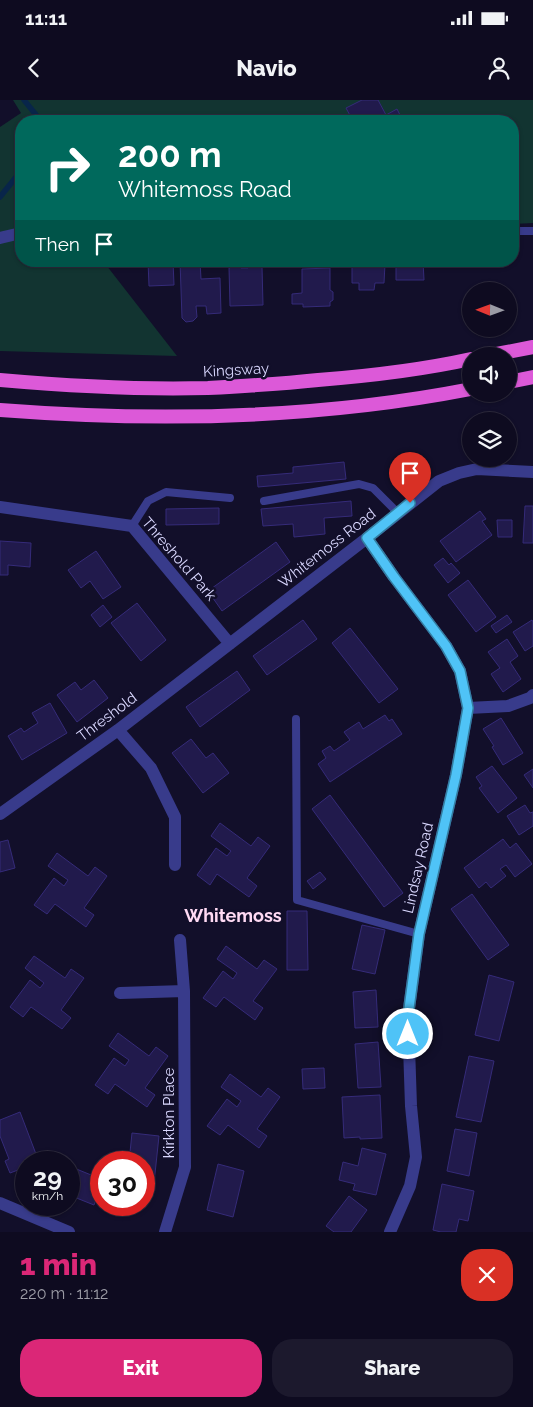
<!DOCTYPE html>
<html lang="en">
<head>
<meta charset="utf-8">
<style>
  body { margin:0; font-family:Raleway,sans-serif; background:#1c192d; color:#f1f3f6; height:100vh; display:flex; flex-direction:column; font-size:19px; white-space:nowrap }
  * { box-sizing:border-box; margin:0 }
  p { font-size:16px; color:#9b9ba5 }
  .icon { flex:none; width:28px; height:28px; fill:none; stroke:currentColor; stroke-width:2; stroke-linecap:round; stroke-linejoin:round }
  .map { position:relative; height:1132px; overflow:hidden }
  .sheet { display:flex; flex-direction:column; background:#0e0b20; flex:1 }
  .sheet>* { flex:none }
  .hud { position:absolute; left:15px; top:15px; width:504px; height:152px; border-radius:20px; box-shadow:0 1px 4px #0004,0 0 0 1px #2e2b3e; background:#00695c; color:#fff; overflow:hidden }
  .needle { width:32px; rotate:271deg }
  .buttons { position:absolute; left:462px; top:182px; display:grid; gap:10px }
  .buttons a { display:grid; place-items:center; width:55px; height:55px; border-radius:50%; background:#0e0b20; box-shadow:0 1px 4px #0004,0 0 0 1px #2e2b3e; font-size:25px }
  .speed { position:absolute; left:15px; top:1051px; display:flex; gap:10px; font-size:25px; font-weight:700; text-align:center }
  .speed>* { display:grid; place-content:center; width:65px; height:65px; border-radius:50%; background:#0e0b20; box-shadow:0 1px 4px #0004,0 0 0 1px #2e2b3e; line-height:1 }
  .speed small { font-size:12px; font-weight:400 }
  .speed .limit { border:8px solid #d22; background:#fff; color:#111 }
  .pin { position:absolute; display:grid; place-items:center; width:42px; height:42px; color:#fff; margin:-51px -21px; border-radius:50% 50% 50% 0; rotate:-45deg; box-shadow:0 0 5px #0007 }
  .pin .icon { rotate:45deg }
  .me { position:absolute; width:55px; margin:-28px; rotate:0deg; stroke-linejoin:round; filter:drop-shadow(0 0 4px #0008) }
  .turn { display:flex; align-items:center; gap:18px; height:105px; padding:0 20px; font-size:22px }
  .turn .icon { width:65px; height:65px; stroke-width:2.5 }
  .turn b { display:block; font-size:35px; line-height:42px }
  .then { display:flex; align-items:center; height:48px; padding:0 20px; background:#0003; gap:10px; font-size:19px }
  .round { display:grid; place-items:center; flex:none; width:52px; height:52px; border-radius:20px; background:#1c192d }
  .headline { display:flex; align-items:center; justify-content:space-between; height:85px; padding:0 20px }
  h1 { font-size:30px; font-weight:800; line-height:38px; color:#db2777 }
  .cta { display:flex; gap:10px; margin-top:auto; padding:10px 20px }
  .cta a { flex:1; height:58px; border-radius:20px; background:#db2777; color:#fff; font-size:20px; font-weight:800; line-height:58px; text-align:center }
  .cta a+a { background:#1c192d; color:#f1f3f6 }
  .status { display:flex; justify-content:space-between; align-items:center; height:35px; padding:0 25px; background:#0e0b20; direction:ltr }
  .status svg { height:14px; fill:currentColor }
  header { display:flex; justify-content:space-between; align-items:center; height:65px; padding:0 20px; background:#0e0b20; font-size:22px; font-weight:800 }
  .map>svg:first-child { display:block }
</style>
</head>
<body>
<div class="status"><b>11:11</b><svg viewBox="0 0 49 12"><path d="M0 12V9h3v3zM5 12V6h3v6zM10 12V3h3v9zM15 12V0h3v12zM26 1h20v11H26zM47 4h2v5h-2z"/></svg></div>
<header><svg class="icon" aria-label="back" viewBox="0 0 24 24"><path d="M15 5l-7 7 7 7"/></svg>Navio<svg class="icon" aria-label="person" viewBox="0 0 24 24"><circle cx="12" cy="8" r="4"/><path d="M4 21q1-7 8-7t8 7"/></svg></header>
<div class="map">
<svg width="533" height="1132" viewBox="0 0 533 1132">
  <rect width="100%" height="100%" fill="#120f2a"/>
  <!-- green -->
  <path fill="#123431" d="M13 0H533V123L513 124 512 21H21V161H103L177 256 0 251V27L21 13Z"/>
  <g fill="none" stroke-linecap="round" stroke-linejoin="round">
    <!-- stream -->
    <path stroke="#08254a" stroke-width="5.5" d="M24 0 41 21
      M0 97 21 71"/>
  </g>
  <!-- building -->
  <path fill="#211a4c" stroke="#352b79" d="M362 0H378L386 15 397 9 403 21H358L357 20 353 21 346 8Z
    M148 161H173L174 185 149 186Z
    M180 161H200L201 179 220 178 221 213 207 214 206 206H196L197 217 193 221 186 222 182 218Z
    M352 161H370V164H385L384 183H375L374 190H359V183H352Z
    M396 161H423L424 180H396Z
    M230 165H241V168H248V165H260V167H262L263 205 230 206 229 168H230Z
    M330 168V190L333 192V200L330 202V206L303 207V204H292V194L302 193V169Z
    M344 362 346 379 258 387 257 376 293 373V367Z
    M351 401 352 416 324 418 325 434 294 437 293 424 263 426 261 409Z
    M525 406H533V443H523Z
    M219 408V424L166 425V409Z
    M480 411 486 419 482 421 492 435 456 462 440 441Z
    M497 420H512V437H498Z
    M0 441 31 443 30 467 8 465V475H0Z
    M276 442 290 462 222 511 208 491Z
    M96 451 121 487 103 499 90 481 81 488 68 470Z
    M443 458 449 465 451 463 460 473 448 483 434 465Z
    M468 480 496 517 476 532 448 495Z
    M137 503 166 540 141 561 111 523Z
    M103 505 112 517 100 527 91 515Z
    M507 515 512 522 496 533 491 526Z
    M303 520 317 539 267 575 253 556Z
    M532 520 533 522V546L525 551 513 532Z
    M350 528 398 589 379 603 332 543Z
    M507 539 518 556 510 562 521 579 503 592 491 574 500 568 488 552Z
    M237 571 250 590 200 627 186 607Z
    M94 580 108 598 77 622 57 595 75 582 81 590Z
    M50 603 67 633 22 660 8 636 21 628 24 632 38 623 32 613Z
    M385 615 389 621 392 619 402 634 330 682 318 664 326 658 322 651 330 646 334 651 350 640 344 632 359 622 363 629Z
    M501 618 523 653 503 665 492 647 494 646 483 629Z
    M191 639 206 658 213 653 229 673 203 693 172 653Z
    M492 666 517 698 498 713 479 688 482 686 476 677Z
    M533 669V688L524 675Z
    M330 695 403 793 384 807 312 709Z
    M525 705 530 713 533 712V726L519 735 507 716Z
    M220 723 251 746 258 737 270 746 247 778 257 786 249 797 217 774 210 785 197 775 216 748 227 756 231 751 211 736Z
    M503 739 510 748 516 743 532 764 515 777 506 765 500 769 506 776 491 788 486 782 479 788 464 768Z
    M8 740 15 768 0 772V742Z
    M57 753 88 776 95 767 107 776 84 808 94 815 86 827 55 804 47 814 34 805 54 778 64 786 68 780 48 766Z
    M320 772 326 779 313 789 307 781Z
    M472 794 509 845 488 860 451 809Z
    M287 811H307L308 870H287Z
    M362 825 385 830 375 874 352 869Z
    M226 846 257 869 264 860 277 869 253 901 263 908 255 920 224 897 216 907 203 898 223 871 233 879 237 873 217 859Z
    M34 856 65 878 71 869 84 878 61 910 71 918 62 929 31 907 23 917 10 907 30 880 40 888 44 883 25 868Z
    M489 875 514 882 499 941 475 935Z
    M376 890 378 927 355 928 353 892Z
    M118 933 149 956 156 947 168 956 145 988 155 995 147 1007 115 984 108 994 95 985 114 958 125 966 129 960 109 946Z
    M378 942 381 987 358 988 355 944Z
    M469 956 494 961 481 1022 456 1017Z
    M324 968 325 988 303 989 302 969Z
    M230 974 261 997 268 988 280 997 257 1029 267 1036 259 1048 228 1025 220 1035 207 1026 227 999 237 1007 241 1001 221 987Z
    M380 995 382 1038 360 1039V1037L344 1038 342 997Z
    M20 1012 39 1062H26V1067L10 1073 5 1061 9 1059 0 1036V1020Z
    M455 1029 477 1033 469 1076 447 1071Z
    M132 1033 159 1036 154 1083 144 1082V1062H129Z
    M362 1048 386 1054 376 1095 353 1090 355 1084 339 1080 343 1062 358 1066Z
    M218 1064 244 1071 233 1117 207 1110Z
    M69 1066 101 1079V1086L94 1105 69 1095Z
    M442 1084 474 1091 468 1121 459 1119 456 1132H441L433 1130Z
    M349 1096 367 1110 351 1132H334L326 1126Z"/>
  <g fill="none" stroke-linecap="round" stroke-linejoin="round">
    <!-- service -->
    <path stroke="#383b8b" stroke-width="8" d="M512 131H533
      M264 401 359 384 373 388 398 413
      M132 426 148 401 166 392 230 398
      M296 619 297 800 419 834"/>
    <!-- minor -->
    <path stroke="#383b8b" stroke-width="12" d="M0 138 21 133
      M0 407 132 426 230 544
      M367 438 394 477 446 546 460 571 468 608 456 675 419 834 408 916 411 1006 416 1057 410 1086 390 1132
      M468 608 508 606 530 598 533 595
      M118 630 151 668 175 717V765
      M0 714 118 630 367 438 439 381 459 373 477 369 533 372
      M120 893 184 891
      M0 1103 69 1132
      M165 1132 185 1067 184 891 180 840"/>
    <!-- trunk -->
    <path stroke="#dc59d8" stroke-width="14" d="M486 256 533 247
      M0 280C69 286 139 290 208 288 245 286 281 284 318 280 369 276 421 270 471 259
      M509 282 533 277
      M0 310C156 322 317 319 471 289"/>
  </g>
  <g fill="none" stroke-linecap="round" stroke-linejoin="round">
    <!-- route casing -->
    <g stroke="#337fa1" stroke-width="12">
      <path id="route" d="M408 934V916L419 834 456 675 468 608 460 571 446 546 394 477 367 438 410 403"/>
    </g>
    <!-- route -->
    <use href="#route" stroke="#4fc3f7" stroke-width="9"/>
  </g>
  <g text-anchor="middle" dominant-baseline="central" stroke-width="5" stroke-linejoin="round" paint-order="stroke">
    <!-- street labels -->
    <g font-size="15" fill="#dad8ff" stroke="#120f2a">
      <text transform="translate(236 270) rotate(-3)">Kingsway</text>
      <text transform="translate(327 448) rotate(-38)">Whitemoss Road</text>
      <text transform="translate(179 459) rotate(49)">Threshold Park</text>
      <text transform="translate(107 617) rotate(-37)">Threshold</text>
      <text transform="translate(418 768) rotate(-77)">Lindsay Road</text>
      <text transform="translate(169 1013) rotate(-90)">Kirkton Place</text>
    </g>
    <!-- quarter labels -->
    <g font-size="18" font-weight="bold" fill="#ffdaf4" stroke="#120f2a">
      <text x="233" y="815">Whitemoss</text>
    </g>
  </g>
</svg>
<div class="buttons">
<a><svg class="needle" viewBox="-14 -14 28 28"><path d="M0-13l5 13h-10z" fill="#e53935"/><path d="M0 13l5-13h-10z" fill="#9b9ba5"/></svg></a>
<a><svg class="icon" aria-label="sound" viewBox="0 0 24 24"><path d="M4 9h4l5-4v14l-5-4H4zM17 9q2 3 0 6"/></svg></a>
<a><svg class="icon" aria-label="layers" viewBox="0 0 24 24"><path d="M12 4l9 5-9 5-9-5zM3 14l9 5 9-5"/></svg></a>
</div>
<div class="speed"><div>29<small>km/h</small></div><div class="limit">30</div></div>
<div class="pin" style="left:410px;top:403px;background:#d93025"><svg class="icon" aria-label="arrive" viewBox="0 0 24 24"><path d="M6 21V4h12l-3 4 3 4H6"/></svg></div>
<svg class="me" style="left:408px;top:934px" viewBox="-20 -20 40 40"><circle r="17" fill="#4fc3f7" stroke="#fff" stroke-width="3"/><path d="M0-11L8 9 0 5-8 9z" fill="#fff"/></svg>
<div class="hud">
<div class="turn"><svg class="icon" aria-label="right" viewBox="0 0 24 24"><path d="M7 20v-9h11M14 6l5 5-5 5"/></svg><div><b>200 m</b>Whitemoss Road</div></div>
<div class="then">Then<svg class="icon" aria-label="arrive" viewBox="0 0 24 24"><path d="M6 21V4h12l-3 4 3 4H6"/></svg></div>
</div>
</div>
<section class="sheet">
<div class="headline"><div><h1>1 min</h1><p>220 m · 11:12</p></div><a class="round" style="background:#d93025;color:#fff"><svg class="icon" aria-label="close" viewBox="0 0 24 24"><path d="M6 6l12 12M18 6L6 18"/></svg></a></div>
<div class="cta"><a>Exit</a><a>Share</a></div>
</section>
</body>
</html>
